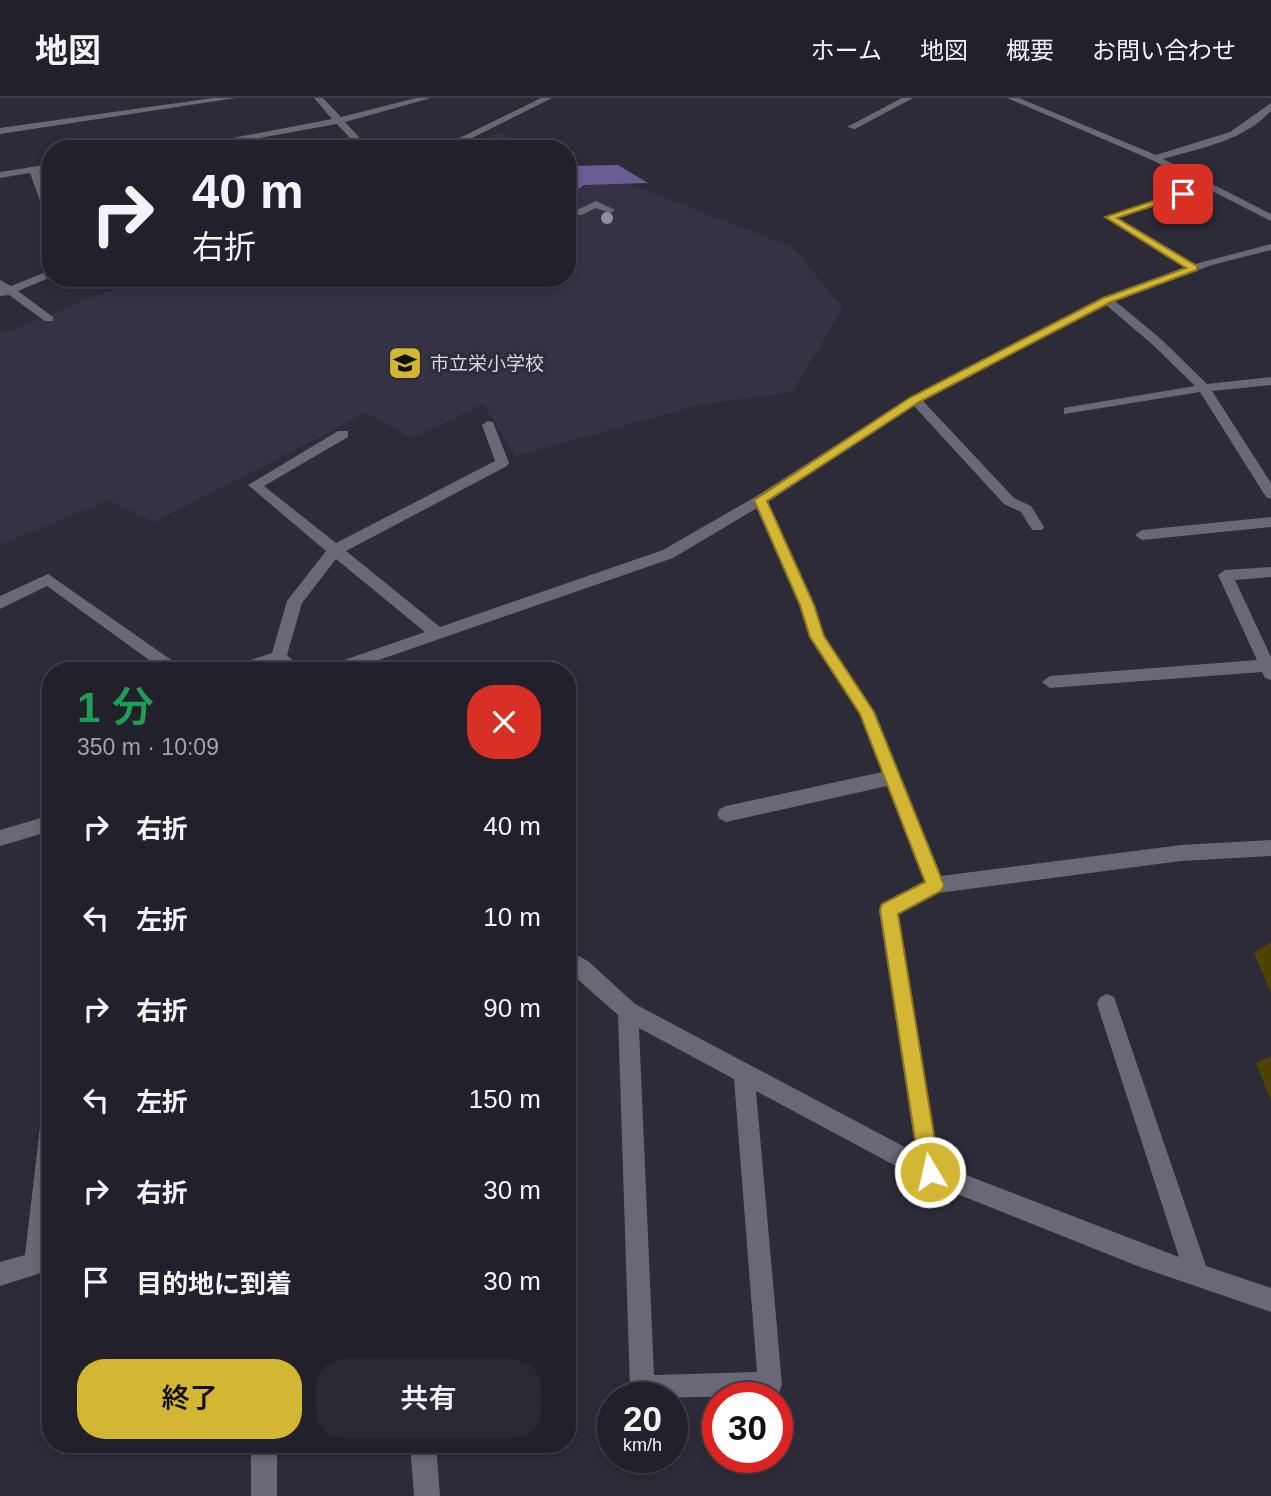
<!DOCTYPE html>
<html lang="ja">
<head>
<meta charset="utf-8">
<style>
  body { margin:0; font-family:Arial,"Noto Sans JP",sans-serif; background:#2a2832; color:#f1f3f6; height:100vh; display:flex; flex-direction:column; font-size:26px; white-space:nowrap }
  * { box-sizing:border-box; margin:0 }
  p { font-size:23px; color:#a2a3a8 }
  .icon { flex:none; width:38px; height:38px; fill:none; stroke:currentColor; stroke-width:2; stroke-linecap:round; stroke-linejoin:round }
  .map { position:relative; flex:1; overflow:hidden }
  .details { position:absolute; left:42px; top:564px; width:534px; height:791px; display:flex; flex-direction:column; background:#22202a; border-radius:28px; box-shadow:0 4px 10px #0003,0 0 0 2px #3f3e47 }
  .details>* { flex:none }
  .guide { position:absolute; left:42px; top:42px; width:534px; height:147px; border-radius:28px; box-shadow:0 4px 10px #0003,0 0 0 2px #3f3e47; background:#22202a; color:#f1f3f6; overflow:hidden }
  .speed { position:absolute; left:597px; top:1284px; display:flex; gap:14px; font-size:35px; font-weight:700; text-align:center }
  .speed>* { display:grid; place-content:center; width:91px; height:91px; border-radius:50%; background:#22202a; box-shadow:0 4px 10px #0003,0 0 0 2px #3f3e47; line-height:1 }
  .speed small { font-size:18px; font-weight:400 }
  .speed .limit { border:10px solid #d22; background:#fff; color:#111 }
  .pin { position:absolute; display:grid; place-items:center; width:60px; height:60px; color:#fff; margin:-30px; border-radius:14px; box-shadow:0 4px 10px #0006 }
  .me { position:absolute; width:77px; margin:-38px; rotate:351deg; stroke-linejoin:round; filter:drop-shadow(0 0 5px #0008) }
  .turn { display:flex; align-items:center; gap:24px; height:147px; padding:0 35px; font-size:32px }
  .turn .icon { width:91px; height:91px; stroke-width:2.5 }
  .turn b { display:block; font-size:49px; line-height:60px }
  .round { display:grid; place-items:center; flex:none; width:74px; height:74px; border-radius:28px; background:#2a2832 }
  .head { display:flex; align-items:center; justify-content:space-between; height:119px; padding:0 35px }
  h1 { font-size:42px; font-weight:600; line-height:52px; color:#1e9e55 }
  .primary-button { display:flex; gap:14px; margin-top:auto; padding:14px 35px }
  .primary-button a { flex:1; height:80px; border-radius:28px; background:#d4b635; color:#111; font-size:28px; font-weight:600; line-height:80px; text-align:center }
  .primary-button a+a { background:#2a2832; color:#f1f3f6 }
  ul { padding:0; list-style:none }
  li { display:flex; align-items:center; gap:21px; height:91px; padding:0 35px }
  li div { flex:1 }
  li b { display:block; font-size:26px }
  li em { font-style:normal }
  header { display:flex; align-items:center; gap:42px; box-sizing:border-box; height:98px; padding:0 35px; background:#22202a; border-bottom:2px solid #3f3e47 }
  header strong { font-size:33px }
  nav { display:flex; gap:38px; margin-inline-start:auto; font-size:24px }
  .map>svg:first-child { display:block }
</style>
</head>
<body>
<header>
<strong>地図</strong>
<nav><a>ホーム</a><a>地図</a><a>概要</a><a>お問い合わせ</a></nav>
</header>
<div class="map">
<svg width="1271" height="1398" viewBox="0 0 1271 1398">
  <rect width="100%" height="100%" fill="#2e2b38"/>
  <!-- built -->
  <path fill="#363245" d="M498 35 538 51H459Z
    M567 62 792 149 843 210 792 294 698 307 516 358 483 306 412 340 366 315 155 424 108 402 0 447V237L140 180H567Z"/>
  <!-- forest -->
  <path fill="#6b5c93" d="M618 67 648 85 584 87 567 99V68Z"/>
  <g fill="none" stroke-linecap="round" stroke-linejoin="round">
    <!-- minor -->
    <path fill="#6a6776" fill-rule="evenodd" d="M213 0H236L0 36V30Z
      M314 0H323L341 19 416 0H431L345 24 370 51H360L337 26 198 51H176L332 21Z
      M541 0H552L450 51H437Z
      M902 0H913L855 31 847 29Z
      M1007 0H1019L1156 57 1230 34 1271 5V13C1243 43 1201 50 1163 61L1271 116V123L1208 91 1118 120 1195 166 1271 146V152L1212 167 1115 203 1161 241 1207 286 1271 279V287L1212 293 1271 385V401L1266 399 1200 294 1064 316V310L1069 309 1195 288 1153 247 1106 207 923 303 1014 400 1031 408 1044 429 1042 432H1032L1021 414 1004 406 914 308 768 404 815 507 824 538 875 614 941 778 1181 747 1271 742V758L1181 763 938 795 898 816 940 1067 1179 1159 1097 906 1100 899 1107 896 1114 899 1206 1168 1271 1190V1214L1140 1169 922 1082 756 993 782 1286 779 1295 770 1298 637 1300 630 1290 618 917 567 872V852L588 863 635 906 916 1055 879 812 881 806 924 783 887 688 726 724 720 721 717 716 720 711 726 708 882 674 860 616 809 539 799 507 757 410 673 460 350 572H325L327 568 425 534 336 461 302 505 287 557 303 572H284L277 566 257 572H231L233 568 272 555 287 503 326 453 248 387 338 333H348V339L264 388 336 445 495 363 482 327 488 323 493 324 509 365 507 368 346 453 440 529 663 452 755 399 911 299 1103 200 1185 169 1105 119 1200 87 1152 62ZM639 930 734 981 757 1274 654 1277Z
      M51 66V72L39 74 51 104V113L42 108 30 75 0 80V74Z
      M596 103 615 112 610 115 596 110 581 117 567 116V110L579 111Z
      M51 172V179L18 193 53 219V223H45L9 197 0 198V182L11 188Z
      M1271 419V429L1142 442 1135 437 1142 432Z
      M1271 469V479L1235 482 1271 559V582L1265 580 1262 574 1050 590 1042 584 1050 578 1257 562 1218 477 1225 472Z
      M48 476 180 568 182 572H163L47 488 0 511V498Z
      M51 717V733L0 748V732Z
      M51 1018C51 1057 58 1142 44 1174L0 1188V1164L25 1157 40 1029 43 1021Z
      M251 1346H277V1398H251Z
      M410 1346H436L440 1398H414Z"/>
  </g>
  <!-- trees -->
  <circle fill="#918ca4" cx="607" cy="120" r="6"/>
  <!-- wall -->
  <path fill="#504203" d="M1271 844V895L1254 855Z
    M1271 958V1003L1256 965Z"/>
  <!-- route -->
  <path fill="#d4b635" stroke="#8a7622" stroke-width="2" d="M1180 94 1188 96 1117 120 1197 168V172L1111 204 919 304 767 403 814 507 824 538 874 614 944 787 941 793 898 816 940 1074 937 1081 930 1084 923 1081 920 1074 880 812 882 806 925 784 860 616 810 539 800 507 754 402 911 299 1103 200 1186 170 1105 119Z"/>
  <!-- icons -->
  <defs>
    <g id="school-square" transform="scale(1.75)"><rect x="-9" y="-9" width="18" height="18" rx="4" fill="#d4b635" stroke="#2e2b38"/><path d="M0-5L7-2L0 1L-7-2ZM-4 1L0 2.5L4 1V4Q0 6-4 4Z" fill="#111"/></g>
  </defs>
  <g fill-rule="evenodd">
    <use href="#school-square" x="405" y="265"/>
  </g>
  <g text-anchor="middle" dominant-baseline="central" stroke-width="6" stroke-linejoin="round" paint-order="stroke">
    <!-- far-poi labels -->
    <g font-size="19" fill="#d7d5de" stroke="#2e2b38" text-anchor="start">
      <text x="430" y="265">市立栄小学校</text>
    </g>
  </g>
</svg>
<div class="speed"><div>20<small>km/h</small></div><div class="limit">30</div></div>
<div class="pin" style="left:1183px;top:96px;background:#d93025"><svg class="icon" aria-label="arrive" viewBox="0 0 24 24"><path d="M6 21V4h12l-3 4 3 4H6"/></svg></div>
<svg class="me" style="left:930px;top:1074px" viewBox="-20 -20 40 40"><circle r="17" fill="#d4b635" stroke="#fff" stroke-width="3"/><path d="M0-11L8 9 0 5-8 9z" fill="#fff"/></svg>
<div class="guide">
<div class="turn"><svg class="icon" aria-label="right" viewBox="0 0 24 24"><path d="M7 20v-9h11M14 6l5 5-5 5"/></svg><div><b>40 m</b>右折</div></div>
</div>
<section class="details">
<div class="head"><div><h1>1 分</h1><p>350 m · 10:09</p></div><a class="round" style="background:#d93025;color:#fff"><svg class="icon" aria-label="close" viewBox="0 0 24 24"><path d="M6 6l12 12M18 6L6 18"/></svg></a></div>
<ul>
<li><svg class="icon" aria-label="right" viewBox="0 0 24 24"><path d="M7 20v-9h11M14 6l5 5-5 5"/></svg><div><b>右折</b></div><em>40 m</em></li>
<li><svg class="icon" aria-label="left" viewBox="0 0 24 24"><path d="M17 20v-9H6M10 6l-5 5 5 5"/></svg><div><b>左折</b></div><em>10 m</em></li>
<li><svg class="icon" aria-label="right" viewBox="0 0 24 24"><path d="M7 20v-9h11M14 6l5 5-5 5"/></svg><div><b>右折</b></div><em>90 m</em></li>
<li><svg class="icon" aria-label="left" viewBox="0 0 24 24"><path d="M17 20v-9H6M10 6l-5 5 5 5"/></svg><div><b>左折</b></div><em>150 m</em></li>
<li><svg class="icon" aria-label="right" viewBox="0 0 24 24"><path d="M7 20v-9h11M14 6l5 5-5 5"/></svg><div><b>右折</b></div><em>30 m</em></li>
<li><svg class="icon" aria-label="arrive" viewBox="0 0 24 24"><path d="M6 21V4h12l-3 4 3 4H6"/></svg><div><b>目的地に到着</b></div><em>30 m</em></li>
</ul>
<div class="primary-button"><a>終了</a><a>共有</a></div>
</section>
</div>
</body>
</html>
